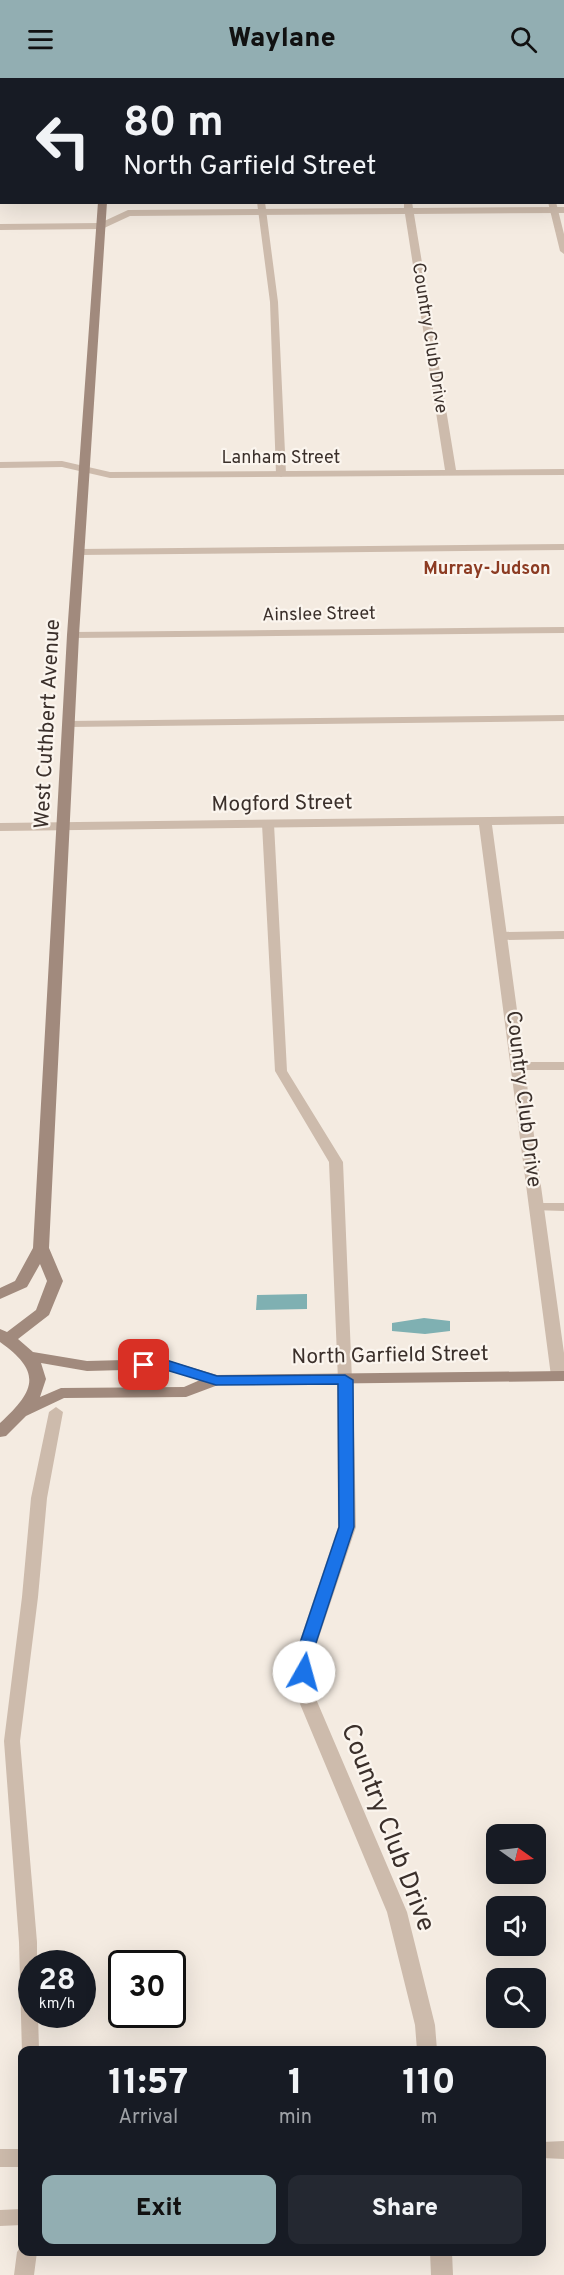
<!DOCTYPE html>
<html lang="en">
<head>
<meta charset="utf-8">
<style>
  body { margin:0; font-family:Overpass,sans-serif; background:#242831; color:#f1f3f6; height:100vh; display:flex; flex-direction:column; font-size:22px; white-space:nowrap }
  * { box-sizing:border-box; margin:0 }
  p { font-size:20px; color:#9ea1a6 }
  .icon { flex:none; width:33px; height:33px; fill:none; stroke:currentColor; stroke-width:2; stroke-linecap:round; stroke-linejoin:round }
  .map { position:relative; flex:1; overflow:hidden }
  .details { position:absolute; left:18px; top:1968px; width:528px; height:210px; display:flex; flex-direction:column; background:#171b24; border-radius:12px; box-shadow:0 6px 24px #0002 }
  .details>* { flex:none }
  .hud { position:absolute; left:0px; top:0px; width:564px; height:126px; box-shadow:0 6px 24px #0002; background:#171b24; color:#f1f3f6; overflow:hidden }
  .needle { width:39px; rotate:104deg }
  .fabs { position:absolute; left:486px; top:1746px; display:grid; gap:12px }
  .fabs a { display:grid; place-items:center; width:60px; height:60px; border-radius:12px; background:#171b24; box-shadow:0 6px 24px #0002; font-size:30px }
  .speed { position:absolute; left:18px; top:1872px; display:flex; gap:12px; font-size:30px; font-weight:700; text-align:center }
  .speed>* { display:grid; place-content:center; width:78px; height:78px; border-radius:50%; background:#171b24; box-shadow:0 6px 24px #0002; line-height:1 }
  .speed small { font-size:15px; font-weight:400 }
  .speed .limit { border:3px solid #111; border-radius:9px; background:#fff; color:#111 }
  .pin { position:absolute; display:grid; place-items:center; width:51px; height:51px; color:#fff; margin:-26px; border-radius:12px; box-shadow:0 3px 9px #0006 }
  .me { position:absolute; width:66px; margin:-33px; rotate:7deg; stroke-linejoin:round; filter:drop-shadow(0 0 4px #0008) }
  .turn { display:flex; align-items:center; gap:21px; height:126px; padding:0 24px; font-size:27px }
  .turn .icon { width:78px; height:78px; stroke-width:2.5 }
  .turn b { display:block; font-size:42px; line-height:51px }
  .eta { display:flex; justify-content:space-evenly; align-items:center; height:102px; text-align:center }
  .eta b { font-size:36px; font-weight:800; line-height:42px }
  .primary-button { display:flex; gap:12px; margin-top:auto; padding:12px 24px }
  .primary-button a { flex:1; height:69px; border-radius:12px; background:#92aeb2; color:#111; font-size:24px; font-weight:800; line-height:69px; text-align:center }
  .primary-button a+a { background:#242831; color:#f1f3f6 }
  header { display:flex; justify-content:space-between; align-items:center; height:78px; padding:0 24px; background:#92aeb2; color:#111; font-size:27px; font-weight:800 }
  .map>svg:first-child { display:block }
</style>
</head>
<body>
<header><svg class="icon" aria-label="menu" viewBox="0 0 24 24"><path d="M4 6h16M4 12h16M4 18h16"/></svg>Waylane<svg class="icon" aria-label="search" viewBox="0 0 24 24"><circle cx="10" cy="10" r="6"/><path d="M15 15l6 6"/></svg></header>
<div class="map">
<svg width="564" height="2197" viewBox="0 0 564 2197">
  <rect width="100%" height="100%" fill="#f4ebe1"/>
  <!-- water -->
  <path fill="#7fb0b2" d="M307 1216V1231L256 1232 257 1217Z
    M424 1240 450 1243V1253L425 1256 392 1253V1245Z"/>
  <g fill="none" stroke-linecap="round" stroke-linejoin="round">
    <!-- lane -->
    <path fill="#cdbbac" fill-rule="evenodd" d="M252 0H260V2H252Z
      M516 0H524V2H516Z
      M257 124H265L278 224 286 396 281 399 276 396 270 224Z
      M548 124H556L564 156V176L560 173Z
      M564 466V472L79 477 74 474 79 471Z
      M564 637V643L69 649 64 646 69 643Z
      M268 743 274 746 287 993 343 1084 352 1302 345 1307 338 1302 329 1084 275 993 262 746Z
      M564 853V861L501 862 495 858 501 854Z
      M537 1125H564V1133L532 1132 530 1129Z
      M56 1329 63 1334 47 1420 38 1519 20 1663 37 1864V1886H32V1936H38L39 1972H22V1975L19 1864 4 1663 22 1519 31 1420 49 1334Z
      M22 2131V2147L0 2148V2132Z
      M22 2167V2174H37L34 2197H14L17 2174Z"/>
    <!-- street -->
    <path fill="#cdbbac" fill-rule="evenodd" d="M386 0H394V2H386Z
      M404 124H412L413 130 564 129V135L414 136 456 392 564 391V397L110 400 62 389 0 390V384L62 383 110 394 445 392 405 136 130 138 102 151 0 152V146L100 145 128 132 404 130Z
      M564 549V555L73 560 67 557 73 554Z
      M564 738V746L492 747 524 984H564V992H525L564 1275V1302H553L551 1298 479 747 0 753V745Z
      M345 1297 351 1298 353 1302 356 1449 314 1574 313 1614 407 1834 435 1947 437 1972H417L415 1947 387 1834 295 1614 296 1574 338 1449 337 1302 339 1298Z
      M564 2063V2081L542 2080V2064Z
      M0 2071H22V2089H0Z
      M430 2174H452L453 2197H431Z"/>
    <!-- secondary -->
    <path fill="#a18a7d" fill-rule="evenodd" d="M105 0H113V2H105Z
      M98 124H107L79 557 49 1170 63 1203 49 1237 18 1261 33 1274 87 1283 163 1281 217 1297 564 1293V1303L218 1307 186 1319 64 1320 26 1338 6 1358 0 1359V1345C36 1312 42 1294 0 1264V1251L7 1254 36 1232 47 1203 40 1186 27 1209 0 1221V1210L15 1203 33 1170 67 557ZM41 1285 87 1293 162 1291 200 1302 184 1309 61 1310 40 1319 46 1301Z"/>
  </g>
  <!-- route -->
  <path fill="#1a73e8" stroke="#114b97" stroke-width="1.5" d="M163 1281 217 1298 345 1297 353 1302 354 1449 313 1574V1594L310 1598H299L296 1594 297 1574 339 1449 338 1306 216 1307 163 1291H144L137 1287 144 1282Z"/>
  <g text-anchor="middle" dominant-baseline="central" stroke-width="4.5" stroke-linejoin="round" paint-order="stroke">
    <!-- far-street labels -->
    <g font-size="18" fill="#3b302b" stroke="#fbf5ee">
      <text transform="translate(429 260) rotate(81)">Country Club Drive</text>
      <text x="281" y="380">Lanham Street</text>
      <text transform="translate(319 537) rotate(-1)">Ainslee Street</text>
    </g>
    <!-- far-neighbourhood labels -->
    <g font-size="18" font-weight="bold" fill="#8c3b22" stroke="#fbf5ee">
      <text x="487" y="491">Murray-Judson</text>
    </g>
    <!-- street labels -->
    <g font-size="21" fill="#3b302b" stroke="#fbf5ee">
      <text transform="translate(48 646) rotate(-87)">West Cuthbert Avenue</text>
      <text transform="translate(282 726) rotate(-1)">Mogford Street</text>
      <text transform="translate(523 1021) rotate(83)">Country Club Drive</text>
      <text transform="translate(390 1278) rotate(-1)">North Garfield Street</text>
    </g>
    <!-- near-street labels -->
    <g font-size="26" fill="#3b302b" stroke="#fbf5ee">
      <text transform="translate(387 1750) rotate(69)">Country Club Drive</text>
    </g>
  </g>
</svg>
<div class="fabs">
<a><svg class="needle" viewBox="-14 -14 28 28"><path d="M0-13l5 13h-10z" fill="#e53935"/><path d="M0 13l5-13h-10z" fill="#9ea1a6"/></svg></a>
<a><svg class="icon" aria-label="sound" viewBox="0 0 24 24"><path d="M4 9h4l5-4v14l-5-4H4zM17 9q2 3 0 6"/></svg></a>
<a><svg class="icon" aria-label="search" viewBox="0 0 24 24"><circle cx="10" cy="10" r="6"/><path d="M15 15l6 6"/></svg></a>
</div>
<div class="speed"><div>28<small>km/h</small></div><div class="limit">30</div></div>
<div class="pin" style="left:144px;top:1287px;background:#d93025"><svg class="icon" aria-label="arrive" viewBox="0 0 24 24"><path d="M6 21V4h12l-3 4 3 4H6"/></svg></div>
<svg class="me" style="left:304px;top:1594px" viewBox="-20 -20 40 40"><circle r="19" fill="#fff"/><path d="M0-13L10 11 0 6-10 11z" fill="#1a73e8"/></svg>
<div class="hud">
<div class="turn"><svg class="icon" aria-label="left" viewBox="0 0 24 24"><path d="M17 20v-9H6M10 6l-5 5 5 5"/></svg><div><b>80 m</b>North Garfield Street</div></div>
</div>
<section class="details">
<div class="eta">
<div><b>11:57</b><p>Arrival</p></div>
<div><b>1</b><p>min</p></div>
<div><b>110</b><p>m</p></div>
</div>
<div class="primary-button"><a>Exit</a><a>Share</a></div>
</section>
</div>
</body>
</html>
